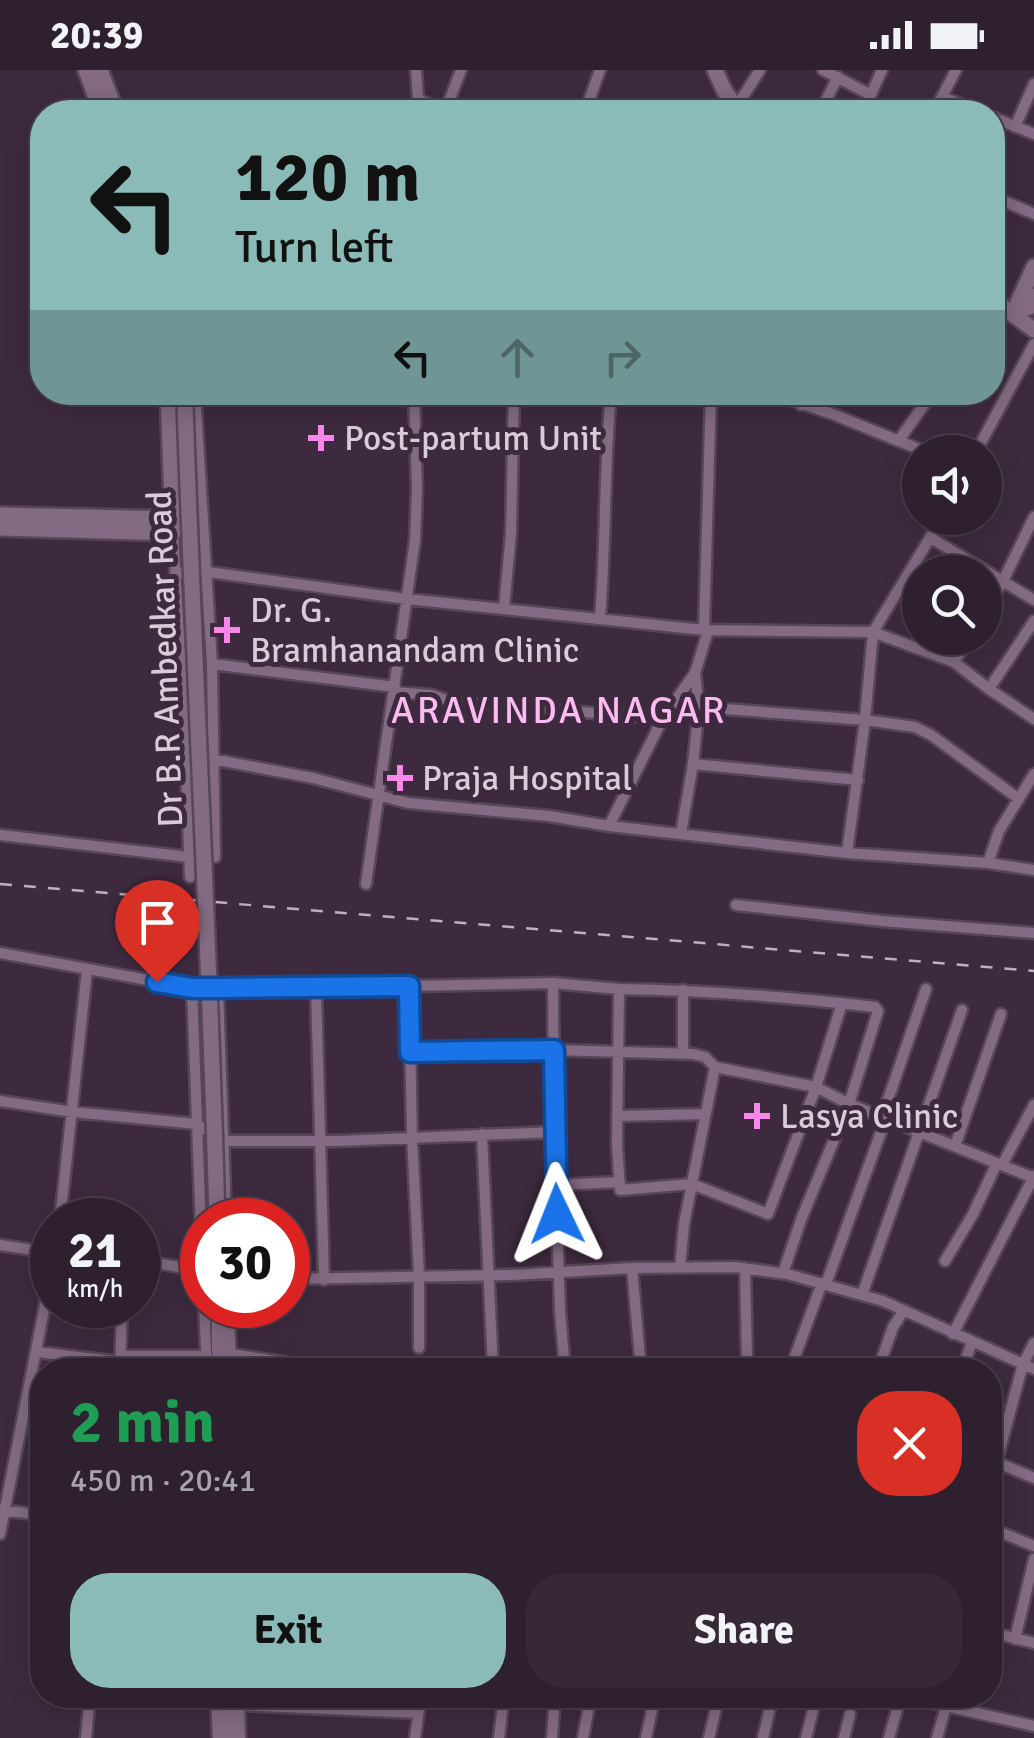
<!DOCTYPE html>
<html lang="en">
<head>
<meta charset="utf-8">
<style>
  body { margin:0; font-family:Signika,sans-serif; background:#362837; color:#f1f3f6; height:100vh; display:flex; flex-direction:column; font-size:38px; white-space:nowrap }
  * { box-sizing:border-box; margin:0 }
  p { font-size:32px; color:#a7a3aa }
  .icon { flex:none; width:55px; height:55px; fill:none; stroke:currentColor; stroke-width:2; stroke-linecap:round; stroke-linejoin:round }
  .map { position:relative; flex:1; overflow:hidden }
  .panel { position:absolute; left:30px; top:1288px; width:972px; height:350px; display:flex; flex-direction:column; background:#2e202f; border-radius:40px; box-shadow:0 5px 25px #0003,0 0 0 2px #493e4b }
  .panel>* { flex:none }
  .top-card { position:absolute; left:30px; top:30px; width:975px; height:305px; border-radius:40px; box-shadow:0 5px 25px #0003,0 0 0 2px #493e4b; background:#8bbbb9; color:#111; overflow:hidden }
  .buttons { position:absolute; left:902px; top:365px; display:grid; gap:20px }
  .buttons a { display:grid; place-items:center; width:100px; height:100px; border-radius:50%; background:#2e202f; box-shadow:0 5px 25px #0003,0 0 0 2px #493e4b; font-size:50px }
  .speed { position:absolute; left:30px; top:1128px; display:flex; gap:20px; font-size:50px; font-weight:700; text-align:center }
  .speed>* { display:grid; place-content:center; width:130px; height:130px; border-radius:50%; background:#2e202f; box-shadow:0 5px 25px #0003,0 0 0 2px #493e4b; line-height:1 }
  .speed small { font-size:25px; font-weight:400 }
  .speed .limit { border:15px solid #d22; background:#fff; color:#111 }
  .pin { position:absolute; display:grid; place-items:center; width:85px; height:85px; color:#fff; margin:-102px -42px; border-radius:50% 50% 50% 0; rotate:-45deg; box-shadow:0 0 10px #0007 }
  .pin .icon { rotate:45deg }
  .me { position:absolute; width:110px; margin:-55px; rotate:358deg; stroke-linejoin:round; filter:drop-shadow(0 0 8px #0008) }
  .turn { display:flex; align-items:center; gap:35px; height:210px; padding:0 40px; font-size:45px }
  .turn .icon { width:130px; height:130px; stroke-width:2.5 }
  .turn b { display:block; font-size:70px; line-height:85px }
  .lanes { display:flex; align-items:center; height:95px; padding:0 40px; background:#0003; justify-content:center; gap:50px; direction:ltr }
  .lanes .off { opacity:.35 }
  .round { display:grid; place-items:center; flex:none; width:105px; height:105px; border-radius:40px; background:#362837 }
  .overview { display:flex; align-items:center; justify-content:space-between; height:170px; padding:0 40px }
  h1 { font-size:60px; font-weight:800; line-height:75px; color:#1e9e55 }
  .button { display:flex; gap:20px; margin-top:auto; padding:20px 40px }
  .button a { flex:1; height:115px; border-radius:40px; background:#8bbbb9; color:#111; font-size:40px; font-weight:800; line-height:115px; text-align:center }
  .button a+a { background:#362837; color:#f1f3f6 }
  .status { display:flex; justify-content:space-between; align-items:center; height:70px; padding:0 50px; background:#2e202f; direction:ltr }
  .status svg { height:28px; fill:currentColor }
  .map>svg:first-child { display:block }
</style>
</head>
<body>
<div class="status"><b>20:39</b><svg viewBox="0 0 49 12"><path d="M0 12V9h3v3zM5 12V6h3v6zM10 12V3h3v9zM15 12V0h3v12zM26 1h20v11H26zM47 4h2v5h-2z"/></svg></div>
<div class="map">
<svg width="1034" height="1668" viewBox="0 0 1034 1668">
  <rect width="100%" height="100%" fill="#3e2a3f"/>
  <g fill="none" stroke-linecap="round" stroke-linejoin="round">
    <!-- street casing -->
    <g stroke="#574657" stroke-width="15">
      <path id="street" d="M416 0 419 42
        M823 0 871 25
        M942 27 980 42
        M418 29 446 42
        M735 39 760 0
        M445 42 461 0
        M585 42 600 0
        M820 42 838 7
        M863 42 882 0
        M934 42 956 0
        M992 47 1034 64
        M1015 57 1034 14
        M992 126 1034 144
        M768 322 835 345 926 382
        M801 335 811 322
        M899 370 933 322
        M976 382 1034 274
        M173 463 184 647 190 807
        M931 468 1034 530
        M175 503 208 502 407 529 704 560 873 562 942 448
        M504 539 511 462 514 322
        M985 541 1003 511 1034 447
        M600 549C606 474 604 398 611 322
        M1034 551 989 619 1034 649
        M704 560 711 322
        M708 561 695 603 663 648 609 756 847 783 988 793 1034 800
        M954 592 969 568
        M212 594 395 617
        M394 622 431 625 456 633 663 648
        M699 637 865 650 915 657 931 665 1019 729
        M212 689 313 708 408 733 549 746 609 756
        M693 694 858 710
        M681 763 693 694 699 637 695 603
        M0 765 189 787H215L212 594 195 322
        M847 783 865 650 873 562 954 592 989 619
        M988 793 999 761 1034 704
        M366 814 415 470 417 419 414 322
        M736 835 882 851 1034 863
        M0 883 192 918H316L553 913 554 1062
        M553 913 619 919
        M409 916 412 1067 419 1205V1278
        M192 918 202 1188
        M218 918 226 1150
        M316 918 324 1210
        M619 919C704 920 789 927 875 937L878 941 849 1034 816 1017 768 1144 692 1114 620 1120 617 1074Z
        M410 982 554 980 693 984 705 987 715 997
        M683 983V920
        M0 1031 73 1042 197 1054 224 1071H339L554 1062 560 1241 565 1300
        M617 1046 706 1044
        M882 1047 926 919
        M482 1064 493 1300
        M955 1076 1001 944
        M1002 1095 1034 1035
        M556 1115 620 1112
        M60 1150 87 900
        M0 1175 52 1183
        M138 1190 202 1201
        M945 1191 973 1144 997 1093
        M632 1198 641 1300
        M680 1198 684 1154 715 997 816 1017 842 933
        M745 1198 747 1290
        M783 1203 802 1147 849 1034 1034 1108
        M288 1209 511 1205 632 1198 735 1197 787 1204 883 1231 1034 1299
        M826 1214 886 1048
        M862 1225 962 940
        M204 1235 207 1300
        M229 1235 231 1300
        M953 1264 1034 1106
        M37 1282 121 1292
        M231 1284 335 1300
        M121 1286H206
        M120 1300 122 1235
        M790 1300 822 1213
        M878 1300 893 1257 903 1242
        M962 1300 972 1272
        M996 1392 1034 1408
        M990 1416 1023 1294 1034 1273
        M1 1440 42 1445
        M990 1458 1034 1476
        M0 1464 52 1199
        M990 1562 1034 1573
        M1015 1569 1034 1489
        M216 1625 218 1668
        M239 1625 240 1668
        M896 1625 946 1636 948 1625
        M555 1627 589 1635
        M239 1635 418 1643
        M86 1668 90 1625
        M415 1668 421 1625
        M499 1668 504 1625
        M552 1668 555 1625
        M583 1668 591 1625
        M646 1668 655 1625
        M709 1668 719 1625
        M763 1668 773 1625
        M806 1668 816 1628
        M844 1668 850 1644
        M889 1668 901 1625
        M937 1668 946 1636 1034 1656"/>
    </g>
    <!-- secondary casing -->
    <g stroke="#574657" stroke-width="20">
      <path id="secondary" d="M86 0 101 42
        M100 0 116 42
        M715 0 724 20 739 42
        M992 229 1034 260
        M1019 240 1018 232 1034 197
        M1019 240 1029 237 1034 226
        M184 326 185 322
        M0 445 172 449
        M0 458 173 463 168 322
        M219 1235 220 1300
        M229 1668 230 1625"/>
    </g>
    <!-- street -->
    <use href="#street" stroke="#836b83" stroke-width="10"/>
    <!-- secondary -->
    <use href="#secondary" stroke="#836b83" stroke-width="15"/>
    <!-- rail -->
    <path stroke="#beb0bf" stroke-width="2.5" stroke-dasharray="12 12" stroke-linecap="butt" d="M0 814 1034 901"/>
    <!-- secondary-bridge casing -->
    <g stroke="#574657" stroke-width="20" stroke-linecap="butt">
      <path id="secondary-bridge" d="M185 334C194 606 210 878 217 1150"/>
    </g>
    <!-- secondary-bridge -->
    <use href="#secondary-bridge" stroke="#836b83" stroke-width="15"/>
  </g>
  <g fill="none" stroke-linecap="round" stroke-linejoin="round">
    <!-- route casing -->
    <g stroke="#114b97" stroke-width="25">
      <path id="route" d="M157 912 192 918H218L409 916 410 982 554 980 557 1144"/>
    </g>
    <!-- route -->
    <use href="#route" stroke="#1a73e8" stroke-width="18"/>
  </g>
  <!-- markers -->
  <g fill="#f987e9" stroke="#3e2a3f" stroke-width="4">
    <path d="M316 353h10v10h10v10h-10v10h-10v-10h-10v-10h10z"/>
    <path d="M222 545h10v10h10v10h-10v10h-10v-10h-10v-10h10z"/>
    <path d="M395 693h10v10h10v10h-10v10h-10v-10h-10v-10h10z"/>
    <path d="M752 1031h10v10h10v10h-10v10h-10v-10h-10v-10h10z"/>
  </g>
  <g text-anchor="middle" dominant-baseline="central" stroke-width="10" stroke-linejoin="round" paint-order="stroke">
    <!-- poi labels -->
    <g font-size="35" fill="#d9ccd9" stroke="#3e2a3f" text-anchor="start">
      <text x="344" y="368">Post-partum Unit</text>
      <text x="250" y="540">Dr. G.<tspan x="250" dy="40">Bramhanandam Clinic</tspan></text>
      <text x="422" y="708">Praja Hospital</text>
      <text x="780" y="1046">Lasya Clinic</text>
    </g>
    <!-- street labels -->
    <g font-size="35" fill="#d9ccd9" stroke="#3e2a3f">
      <text transform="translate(165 589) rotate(-92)">Dr B.R Ambedkar Road</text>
    </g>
    <!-- neighbourhood labels -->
    <g font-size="38" letter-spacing="2.5" fill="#fbbbf0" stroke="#3e2a3f">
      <text x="559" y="640">ARAVINDA NAGAR</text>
    </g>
  </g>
</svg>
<div class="buttons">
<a><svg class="icon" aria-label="sound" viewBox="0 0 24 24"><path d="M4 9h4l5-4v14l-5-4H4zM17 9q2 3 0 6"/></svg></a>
<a><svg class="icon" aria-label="search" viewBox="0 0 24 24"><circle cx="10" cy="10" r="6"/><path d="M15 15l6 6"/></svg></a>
</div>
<div class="speed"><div>21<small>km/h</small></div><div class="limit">30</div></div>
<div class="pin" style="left:157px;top:912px;background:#d93025"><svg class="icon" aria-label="arrive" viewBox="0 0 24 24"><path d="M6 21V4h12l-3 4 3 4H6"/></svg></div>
<svg class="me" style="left:557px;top:1144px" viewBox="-20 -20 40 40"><path d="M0-17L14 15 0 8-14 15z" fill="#1a73e8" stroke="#fff" stroke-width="4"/></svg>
<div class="top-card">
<div class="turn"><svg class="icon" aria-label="left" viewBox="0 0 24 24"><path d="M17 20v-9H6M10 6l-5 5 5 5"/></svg><div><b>120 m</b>Turn left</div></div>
<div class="lanes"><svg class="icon" aria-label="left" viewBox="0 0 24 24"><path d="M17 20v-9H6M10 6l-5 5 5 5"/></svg><svg class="icon off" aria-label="ahead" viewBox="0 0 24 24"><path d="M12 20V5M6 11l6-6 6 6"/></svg><svg class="icon off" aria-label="right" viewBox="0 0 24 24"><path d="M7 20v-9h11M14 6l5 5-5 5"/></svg></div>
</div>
<section class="panel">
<div class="overview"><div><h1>2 min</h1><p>450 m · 20:41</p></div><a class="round" style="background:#d93025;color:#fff"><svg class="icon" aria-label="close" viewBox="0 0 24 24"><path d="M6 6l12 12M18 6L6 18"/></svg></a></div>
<div class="button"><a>Exit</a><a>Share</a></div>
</section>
</div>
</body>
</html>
